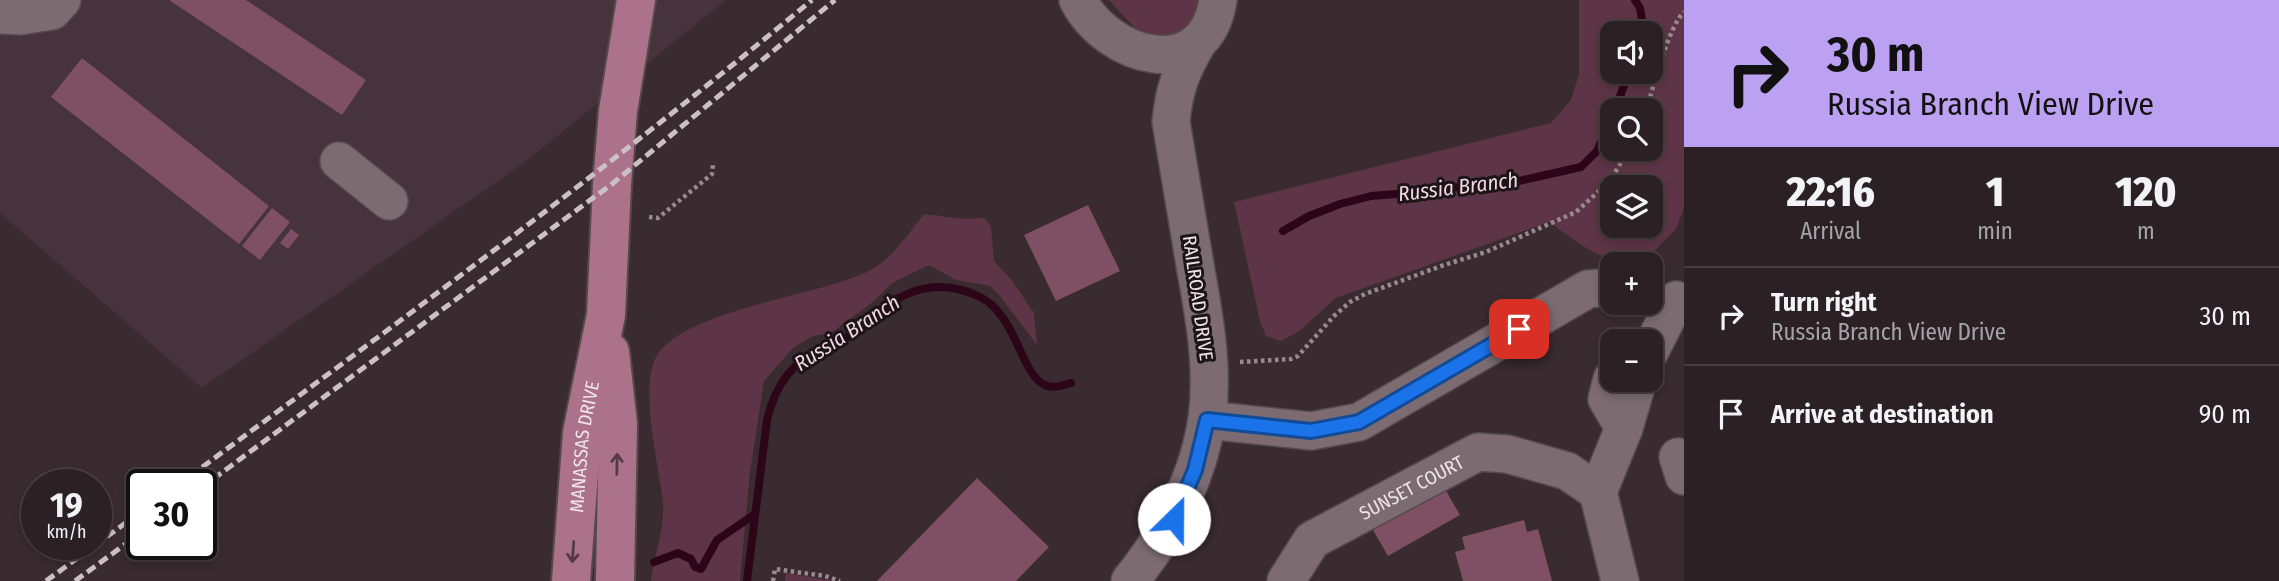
<!DOCTYPE html>
<html lang="en">
<head>
<meta charset="utf-8">
<style>
  body { margin:0; font-family:"Fira Sans Condensed",sans-serif; background:#33282c; color:#f1f3f6; height:100vh; display:flex; flex-direction:column; font-size:26px; white-space:nowrap }
  * { box-sizing:border-box; margin:0 }
  p { font-size:23px; color:#a6a3a6 }
  .icon { flex:none; width:38px; height:38px; fill:none; stroke:currentColor; stroke-width:2; stroke-linecap:round; stroke-linejoin:round }
  .map { position:relative; flex:1; overflow:hidden }
  .side { display:flex; flex-direction:column; background:#2b2024; width:595px }
  .side>* { flex:none }
  .top-card { background:#bca0f2; color:#111; overflow:hidden }
  .fabs { position:absolute; left:1600px; top:21px; display:grid; gap:14px }
  .fabs a { display:grid; place-items:center; width:63px; height:63px; border-radius:14px; background:#2b2024; box-shadow:0 4px 10px #0003,0 0 0 2px #473e41; font-size:35px }
  .speed { position:absolute; left:21px; top:469px; display:flex; gap:14px; font-size:35px; font-weight:700; text-align:center }
  .speed>* { display:grid; place-content:center; width:91px; height:91px; border-radius:50%; background:#2b2024; box-shadow:0 4px 10px #0003,0 0 0 2px #473e41; line-height:1 }
  .speed small { font-size:18px; font-weight:400 }
  .speed .limit { border:4px solid #111; border-radius:10px; background:#fff; color:#111 }
  .pin { position:absolute; display:grid; place-items:center; width:60px; height:60px; color:#fff; margin:-30px; border-radius:14px; box-shadow:0 4px 10px #0006 }
  .me { position:absolute; width:77px; margin:-38px; rotate:23deg; stroke-linejoin:round; filter:drop-shadow(0 0 5px #0008) }
  .turn { display:flex; align-items:center; gap:24px; height:147px; padding:0 28px; font-size:32px }
  .turn .icon { width:91px; height:91px; stroke-width:2.5 }
  .turn b { display:block; font-size:49px; line-height:60px }
  .eta { display:flex; justify-content:space-evenly; align-items:center; height:119px; text-align:center }
  .eta b { font-size:42px; font-weight:800; line-height:49px }
  ul { padding:0; list-style:none }
  li { display:flex; align-items:center; gap:21px; height:98px; padding:0 28px; border-top:2px solid #473e41 }
  li div { flex:1 }
  li b { display:block; font-size:26px }
  li em { font-style:normal }
  main { display:flex; flex:1; min-height:0 }
  .map>svg:first-child { display:block }
</style>
</head>
<body>
<main>
<div class="map">
<svg width="1684" height="581" viewBox="0 0 1684 581">
  <rect width="100%" height="100%" fill="#392b30"/>
  <!-- built -->
  <path fill="#47333b" d="M0 0H726L525 162 202 388 0 213Z"/>
  <!-- green -->
  <path fill="#5d3546" fill-rule="evenodd" d="M1109 0H1202L1188 28 1173 35 1156 38 1140 34Z
    M1579 0H1684V208L1676 229 1641 264C1603 264 1578 243 1549 222L1336 298 1298 332 1281 341 1266 336 1260 321 1234 202 1551 123 1571 100 1579 74ZM1612 33H1650V72H1612ZM1612 110H1650V149H1612ZM1612 187H1650V226H1612Z
    M924 214 963 219 984 218 991 227 994 261 1011 279 1034 313 1037 345 1000 296 990 286 956 280 929 265 892 283 874 301 831 333 813 336 793 348 764 381 750 472 740 581H651C654 555 665 529 663 502 659 467 640 392 655 359 679 310 820 296 869 271 892 259 908 234 924 214Z
    M786 573 828 580 831 581H785Z"/>
  <g fill="none" stroke-linecap="round" stroke-linejoin="round">
    <!-- stream -->
    <path stroke="#2d0519" stroke-width="8" d="M1635 0 1640 8 1644 33
      M1615 110 1629 72
      M1283 231 1309 216 1340 204 1371 196 1421 192 1450 187 1467 188 1497 186 1581 167 1597 151 1612 118
      M654 562 678 553 691 559 695 567 701 569 717 540 755 514
      M747 581 767 420C775 385 793 360 827 345 832 343 838 342 843 340 854 334 862 324 872 316 906 289 938 277 980 297 1016 314 1021 375 1045 385 1054 389 1063 385 1071 383"/>
  </g>
  <!-- building -->
  <path fill="#7f5063" d="M169 0H246L366 80 342 115Z
    M82 58 269 206 239 244 51 97Z
    M1088 205 1120 271 1056 301 1024 235Z
    M272 208 290 222 260 260 242 246Z
    M291 229 299 235 288 249 280 243Z
    M977 478 1049 547 1016 581H877Z
    M1445 489 1460 515 1388 556 1373 530Z
    M1524 520 1527 532 1538 529 1552 581H1463L1455 552 1465 549 1462 537Z"/>
  <g fill="none" stroke-linecap="round" stroke-linejoin="round">
    <!-- minor casing -->
    <g stroke="#56494e" stroke-width="40">
      <g id="minor">
        <path d="M1078 0C1109 59 1205 85 1218 0"/>
        <path d="M0 15 20 16 52 11 62 0"/>
        <path d="M339 161 389 201"/>
        <path d="M1650 351 1676 300"/>
        <path d="M1612 379 1607 399 1624 428"/>
        <path d="M1207 420 1311 431 1359 422 1588 289 1612 287"/>
        <path d="M1678 457 1684 476"/>
        <path d="M1130 581C1168 534 1198 480 1207 419 1214 367 1204 315 1195 265 1187 217 1179 170 1171 122 1174 89 1181 71 1198 42"/>
        <path id="s1" d="M1286 581 1312 540 1478 452 1507 454 1567 471 1598 492"/>
        <path d="M1620 581 1598 492 1624 428 1638 380"/>
      </g>
    </g>
    <!-- major casing -->
    <g stroke="#56494e" stroke-width="42">
      <g id="major">
        <path d="M610 352 618 424 615 581"/>
        <path id="s2" d="M571 581 582 433 606 315 612 184 618 111 636 0"/>
      </g>
    </g>
    <!-- path -->
    <path stroke="#978b8f" stroke-width="4.5" stroke-dasharray="3.5 3.5" stroke-linecap="butt" d="M1646 110C1654 87 1668 27 1684 12
      M649 217 658 218 712 174 713 165
      M1240 362 1291 359 1298 356 1334 316 1350 302 1365 294 1444 265 1486 252 1576 212 1610 181 1629 149
      M773 581 775 569 825 576 840 581"/>
    <!-- minor -->
    <use href="#minor" stroke="#7c6b71" stroke-width="37"/>
    <!-- major -->
    <use href="#major" stroke="#ab728a" stroke-width="38"/>
    <!-- rail -->
    <path stroke="#cbc0c4" stroke-width="5" stroke-dasharray="10 5" stroke-linecap="butt" d="M178 485C392 327 607 170 812 0
      M201 488 612 184 835 0
      M46 581 142 511
      M75 581 142 532"/>
  </g>
  <!-- one-way arrows -->
  <defs><path id="oneway-shaft" d="M-6 0H5M1.5-3L5.5 0L1.5 3" fill="none" stroke-width="1.6" stroke-linecap="round" stroke-linejoin="round" transform="scale(1.75)"/></defs>
  <g stroke="#553a46">
    <use href="#oneway-shaft" transform="translate(617 464) rotate(-89)"/>
    <use href="#oneway-shaft" transform="translate(573 552) rotate(94)"/>
  </g>
  <g fill="none" stroke-linecap="round" stroke-linejoin="round">
    <!-- route casing -->
    <g stroke="#114b97" stroke-width="18">
      <path id="route" d="M1174 519 1195 470 1207 420 1311 431 1359 422 1519 329"/>
    </g>
    <!-- route -->
    <use href="#route" stroke="#1a73e8" stroke-width="12"/>
  </g>
  <g text-anchor="middle" dominant-baseline="central" stroke-width="6" stroke-linejoin="round" paint-order="stroke">
    <!-- street labels -->
    <g font-size="19" fill="#eee4e8" stroke="#1c1518">
      <text transform="translate(1198 298) rotate(82)">RAILROAD DRIVE</text>
      <text stroke="none"><textPath href="#s2" startOffset="135">MANASSAS DRIVE</textPath></text>
      <text stroke="none"><textPath href="#s1" startOffset="161">SUNSET COURT</textPath></text>
    </g>
    <!-- water labels -->
    <g font-size="21" font-style="italic" fill="#f5d5e1" stroke="#1c1518">
      <text transform="translate(1458 187) rotate(-7)">Russia Branch</text>
      <text transform="translate(847 333) rotate(-33)">Russia Branch</text>
    </g>
  </g>
</svg>
<div class="fabs">
<a><svg class="icon" aria-label="sound" viewBox="0 0 24 24"><path d="M4 9h4l5-4v14l-5-4H4zM17 9q2 3 0 6"/></svg></a>
<a><svg class="icon" aria-label="search" viewBox="0 0 24 24"><circle cx="10" cy="10" r="6"/><path d="M15 15l6 6"/></svg></a>
<a><svg class="icon" aria-label="layers" viewBox="0 0 24 24"><path d="M12 4l9 5-9 5-9-5zM3 14l9 5 9-5"/></svg></a>
<a>+</a>
<a>−</a>
</div>
<div class="speed"><div>19<small>km/h</small></div><div class="limit">30</div></div>
<div class="pin" style="left:1519px;top:329px;background:#d93025"><svg class="icon" aria-label="arrive" viewBox="0 0 24 24"><path d="M6 21V4h12l-3 4 3 4H6"/></svg></div>
<svg class="me" style="left:1174px;top:519px" viewBox="-20 -20 40 40"><circle r="19" fill="#fff"/><path d="M0-13L10 11 0 6-10 11z" fill="#1a73e8"/></svg>
</div>
<section class="side">
<div class="top-card">
<div class="turn"><svg class="icon" aria-label="right" viewBox="0 0 24 24"><path d="M7 20v-9h11M14 6l5 5-5 5"/></svg><div><b>30 m</b>Russia Branch View Drive</div></div>
</div>
<div class="eta">
<div><b>22:16</b><p>Arrival</p></div>
<div><b>1</b><p>min</p></div>
<div><b>120</b><p>m</p></div>
</div>
<ul>
<li><svg class="icon" aria-label="right" viewBox="0 0 24 24"><path d="M7 20v-9h11M14 6l5 5-5 5"/></svg><div><b>Turn right</b><p>Russia Branch View Drive</p></div><em>30 m</em></li>
<li><svg class="icon" aria-label="arrive" viewBox="0 0 24 24"><path d="M6 21V4h12l-3 4 3 4H6"/></svg><div><b>Arrive at destination</b></div><em>90 m</em></li>
</ul>
</section>
</main>
</body>
</html>
